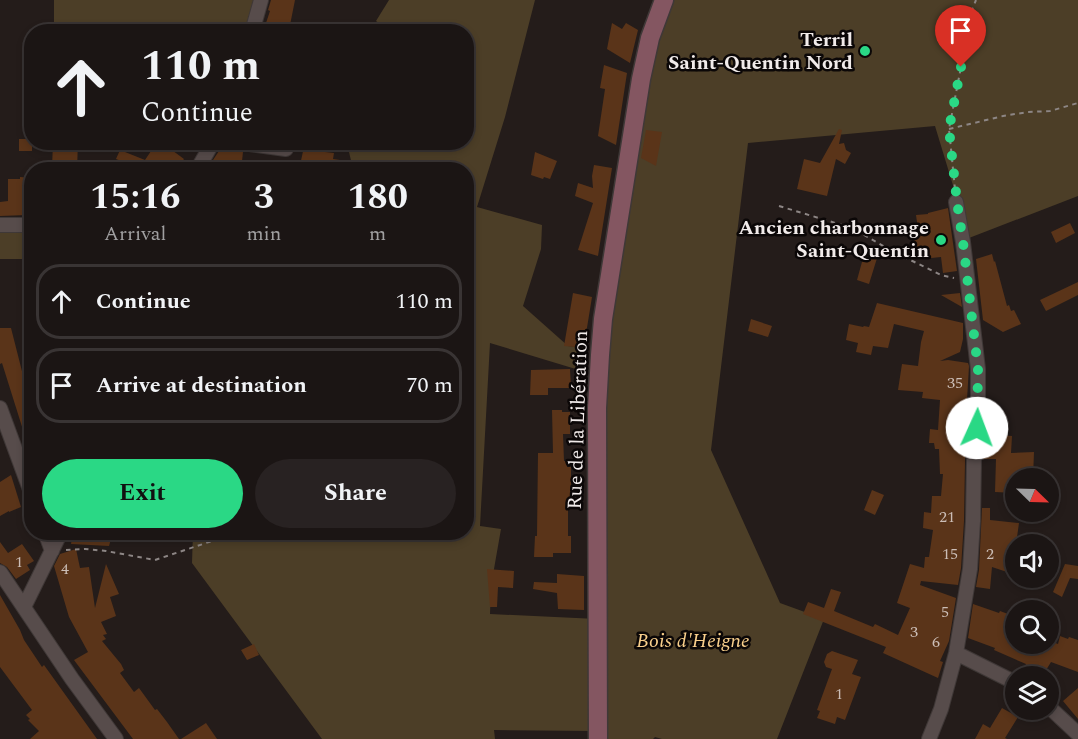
<!DOCTYPE html>
<html lang="en">
<head>
<meta charset="utf-8">
<style>
  body { margin:0; font-family:Spectral,serif; background:#282222; color:#f1f3f6; height:100vh; display:flex; flex-direction:column; font-size:22px; white-space:nowrap }
  * { box-sizing:border-box; margin:0 }
  p { font-size:20px; color:#a09fa0 }
  .icon { flex:none; width:33px; height:33px; fill:none; stroke:currentColor; stroke-width:2; stroke-linecap:round; stroke-linejoin:round }
  .map { position:relative; flex:1; overflow:hidden }
  .panel { position:absolute; left:24px; top:162px; width:450px; height:378px; display:flex; flex-direction:column; background:#1b1514; border-radius:24px; box-shadow:0 3px 9px #0003,0 0 0 2px #393434 }
  .panel>* { flex:none }
  .banner { position:absolute; left:24px; top:24px; width:450px; height:126px; border-radius:24px; box-shadow:0 3px 9px #0003,0 0 0 2px #393434; background:#1b1514; color:#f1f3f6; overflow:hidden }
  .needle { width:39px; rotate:113deg }
  .tools { position:absolute; left:1005px; top:468px; display:grid; gap:12px }
  .tools a { display:grid; place-items:center; width:54px; height:54px; border-radius:50%; background:#1b1514; box-shadow:0 3px 9px #0003,0 0 0 2px #393434; font-size:30px }
  .pin { position:absolute; display:grid; place-items:center; width:51px; height:51px; color:#fff; margin:-62px -26px; border-radius:50% 50% 50% 0; rotate:-45deg; box-shadow:0 0 6px #0007 }
  .pin .icon { rotate:45deg }
  .me { position:absolute; width:66px; margin:-33px; rotate:2deg; stroke-linejoin:round; filter:drop-shadow(0 0 4px #0008) }
  .turn { display:flex; align-items:center; gap:21px; height:126px; padding:0 18px; font-size:27px }
  .turn .icon { width:78px; height:78px; stroke-width:2.5 }
  .turn b { display:block; font-size:42px; line-height:51px }
  .eta { display:flex; justify-content:space-evenly; align-items:center; height:102px; text-align:center }
  .eta b { font-size:36px; font-weight:700; line-height:42px }
  .cta { display:flex; gap:12px; margin-top:auto; padding:12px 18px }
  .cta a { flex:1; height:69px; border-radius:36px; background:#2ad885; color:#111; font-size:24px; font-weight:700; line-height:69px; text-align:center }
  .cta a+a { background:#282222; color:#f1f3f6 }
  ul { padding:0; list-style:none }
  li { display:flex; align-items:center; gap:18px; height:75px; margin:0 12px 9px; padding:0 6px; border:3px solid #393434; border-radius:24px }
  li div { flex:1 }
  li b { display:block; font-size:22px }
  li em { font-style:normal }
  .map>svg:first-child { display:block }
</style>
</head>
<body>
<div class="map">
<svg width="1078" height="739" viewBox="0 0 1078 739">
  <rect width="100%" height="100%" fill="#241c1a"/>
  <!-- green -->
  <path fill="#4c3e27" d="M54 0H261L252 32 54 31Z
    M389 0H535L505 117 477 207 542 225 541 249 523 306 568 346 584 348 579 370 490 343 480 526 501 529 491 586 490 614 597 619 600 355 664 0H1078V196L969 238 935 126 748 143 711 450 780 603 824 619 777 739H662L655 737 653 739H598L597 731 494 730 495 739H322L192 563 193 532H466V170L353 169 349 152V143L466 142V32L390 31 376 21Z
    M0 232 28 233 25 259H0Z"/>
  <!-- building -->
  <path fill="#5a3419" d="M271 0H295L289 30 266 23 270 11 268 10Z
    M612 23 622 29 626 23 638 30 630 63 607 49Z
    M604 65 627 73 616 145 598 136 605 89 600 88Z
    M839 129 842 130 839 144 844 143 846 150 851 153 845 164 836 159 827 196 797 189 804 159 820 163Z
    M646 130 662 132 656 166 641 158Z
    M19 139H32V151H19Z
    M53 142H78L77 170 52 168Z
    M157 142H161L184 159 176 170H138L139 168 116 159 120 150 145 160Z
    M305 142H327L325 152 334 153 333 159 340 160 338 170H299Z
    M221 148 243 152 241 170H232V164L213 160Z
    M535 152 557 161 550 179 544 177 543 179 531 175Z
    M594 165 612 168 598 256 578 250 593 203 575 196 578 183 593 188 592 176Z
    M20 177 32 178V211H27V215L0 216V202L8 201V179H20Z
    M948 208 957 271 943 273 941 257 922 259 921 247H915L914 237 919 236 916 215 928 214V213Z
    M1070 223 1075 233 1056 243 1051 232Z
    M865 251 878 255 869 284 857 280Z
    M992 254 994 262 995 261 1007 306 1009 305 1011 311 1014 310 1021 324 1003 332 983 320 976 259Z
    M1078 282V295L1046 311 1040 300Z
    M573 293 592 297 585 340V348L564 346Z
    M960 293 962 307 941 295Z
    M877 303 963 323V339L960 352 940 361 948 360 968 363 969 366 965 434H967L965 460 964 521 961 568 958 585 921 581 920 585 956 598 949 641 940 661 943 662 938 678 883 653 886 647 803 614 808 602 824 608 831 589 841 592 834 611 873 627 875 624 898 635 910 608 897 603 910 564 924 568 925 557H929L933 530 923 528 924 512 931 513 932 496H941L943 474H940L939 449H935L934 443H929L930 429 938 430 940 400 922 398 923 392 898 390 902 364 918 366 921 342 924 331 894 324 888 348 873 346 871 355 856 352 858 343 846 340 849 324 863 327 864 326 869 327Z
    M751 319 772 326 768 337 748 331Z
    M0 328H11L25 383 32 382V449H29L2 363 0 364Z
    M570 369 571 388H548V395H530L531 370Z
    M552 410H562V412H570V434H563L564 461H567V467H571V504H568V536H571V553H553V557H534L535 536H537L538 453H553Z
    M985 434 1012 436 1011 453 1034 452 1033 478H1016V493L995 492 996 459H983Z
    M11 475 21 507 9 512V511L0 516V482Z
    M872 490 884 495 875 515 864 510Z
    M982 508H990V520L1019 523 1016 544V575L992 567 990 589 976 587 979 570Z
    M73 532H113L109 546 71 544Z
    M0 542 8 553 22 544 34 561 27 565 30 570 16 579 7 567 0 563Z
    M76 549 80 568 89 567 95 608 106 564 119 594 110 597 116 616 101 622 107 634 103 635 106 639 102 641 121 664 124 670 120 673 134 692 139 688 155 710 157 709 167 722 179 739H133L74 660 88 652 69 617 54 566 60 554Z
    M1065 564 1078 566V579L1070 578 1062 597 1053 592Z
    M487 569 514 571 513 588 498 587 497 607H490Z
    M557 574 584 576V610L558 609 557 593 533 589 534 582 557 583Z
    M0 595 20 630 24 640 42 667 44 665 97 739H30L39 731 28 720 30 719 26 715 32 710 0 667Z
    M973 604 999 613 1000 611 1016 617V644H1048V640L1058 644 1060 636 1068 639 1069 637 1078 640V672L1051 662 1043 675 1025 667 1026 664 994 650 995 648 968 638Z
    M254 644 259 655 247 660 241 650Z
    M832 651 858 660 852 674 861 677 845 720 837 717 835 724 817 718 820 711 817 710 832 669 826 667 824 662 827 654Z
    M1078 688V719L1063 701Z
    M1002 708 1018 717 1005 738 1007 739H975L983 724 990 728Z
    M206 723 217 739H181Z"/>
  <g fill="none" stroke-linecap="round" stroke-linejoin="round">
    <!-- street casing -->
    <g stroke="#3f3837" stroke-width="16">
      <path id="street" d="M252 32 261 0
        M234 142 286 149
        M197 170 213 142
        M0 225H32
        M0 408 32 495
        M45 532 52 551
        M0 572 72 679 116 739
        M24 607 61 532
        M956 653 1016 683
        M1048 706 1078 734
        M929 739 941 709 956 653 970 569 973 521 974 460 978 412V369L963 242 956 202"/>
    </g>
    <!-- secondary casing -->
    <g stroke="#3f3837" stroke-width="21">
      <path id="secondary" d="M598 739 597 408 600 355 603 319 641 79 650 38 664 0"/>
    </g>
    <!-- path -->
    <path stroke="#8d8685" stroke-width="2" stroke-dasharray="4.5 4.5" stroke-linecap="butt" d="M949 129 1003 116 1028 112 1050 111 1078 103
      M955 189 949 129 961 67 967 22 976 0
      M779 206 852 228 892 251 941 275 954 278
      M66 550 85 549 106 551 155 560 218 539"/>
    <!-- street -->
    <use href="#street" stroke="#574c4b" stroke-width="14"/>
    <!-- secondary -->
    <use href="#secondary" stroke="#845661" stroke-width="18"/>
  </g>
  <g fill="none" stroke-linecap="round" stroke-linejoin="round">
    <!-- route -->
    <path stroke="#2ad885" stroke-width="10" stroke-dasharray="0 18" d="M961 67 949 129 957 202 963 242 978 369 977 428"/>
  </g>
  <!-- markers -->
  <g fill="#2ad885" stroke="#0b0707" stroke-width="2">
    <circle cx="865" cy="51" r="6"/>
    <circle cx="941" cy="240" r="6"/>
  </g>
  <g text-anchor="middle" dominant-baseline="central" stroke-width="5" stroke-linejoin="round" paint-order="stroke">
    <!-- number labels -->
    <g font-size="16" fill="#cbbdb6">
      <text x="955" y="383">35</text>
      <text x="947" y="517">21</text>
      <text x="950" y="554">15</text>
      <text x="990" y="554">2</text>
      <text x="19" y="562">1</text>
      <text x="65" y="569">4</text>
      <text x="945" y="612">5</text>
      <text x="914" y="632">3</text>
      <text x="936" y="642">6</text>
      <text x="839" y="694">1</text>
    </g>
    <!-- poi labels -->
    <g font-size="20" font-weight="bold" fill="#f1ebea" stroke="#0b0707" text-anchor="end">
      <text x="853" y="40">Terril<tspan x="853" dy="23">Saint-Quentin Nord</tspan></text>
      <text x="929" y="228">Ancien charbonnage<tspan x="929" dy="23">Saint-Quentin</tspan></text>
    </g>
    <!-- street labels -->
    <g font-size="20" fill="#f1ebea" stroke="#0b0707">
      <text transform="translate(578 420) rotate(-88)">Rue de la Libération</text>
    </g>
    <!-- park labels -->
    <g font-size="20" font-style="italic" fill="#fad08c" stroke="#0b0707">
      <text x="693" y="641">Bois d'Heigne</text>
    </g>
  </g>
</svg>
<div class="tools">
<a><svg class="needle" viewBox="-14 -14 28 28"><path d="M0-13l5 13h-10z" fill="#e53935"/><path d="M0 13l5-13h-10z" fill="#a09fa0"/></svg></a>
<a><svg class="icon" aria-label="sound" viewBox="0 0 24 24"><path d="M4 9h4l5-4v14l-5-4H4zM17 9q2 3 0 6"/></svg></a>
<a><svg class="icon" aria-label="search" viewBox="0 0 24 24"><circle cx="10" cy="10" r="6"/><path d="M15 15l6 6"/></svg></a>
<a><svg class="icon" aria-label="layers" viewBox="0 0 24 24"><path d="M12 4l9 5-9 5-9-5zM3 14l9 5 9-5"/></svg></a>
</div>
<div class="pin" style="left:961px;top:67px;background:#d93025"><svg class="icon" aria-label="arrive" viewBox="0 0 24 24"><path d="M6 21V4h12l-3 4 3 4H6"/></svg></div>
<svg class="me" style="left:977px;top:428px" viewBox="-20 -20 40 40"><circle r="19" fill="#fff"/><path d="M0-13L10 11 0 6-10 11z" fill="#2ad885"/></svg>
<div class="banner">
<div class="turn"><svg class="icon" aria-label="ahead" viewBox="0 0 24 24"><path d="M12 20V5M6 11l6-6 6 6"/></svg><div><b>110 m</b>Continue</div></div>
</div>
<section class="panel">
<div class="eta">
<div><b>15:16</b><p>Arrival</p></div>
<div><b>3</b><p>min</p></div>
<div><b>180</b><p>m</p></div>
</div>
<ul>
<li><svg class="icon" aria-label="ahead" viewBox="0 0 24 24"><path d="M12 20V5M6 11l6-6 6 6"/></svg><div><b>Continue</b></div><em>110 m</em></li>
<li><svg class="icon" aria-label="arrive" viewBox="0 0 24 24"><path d="M6 21V4h12l-3 4 3 4H6"/></svg><div><b>Arrive at destination</b></div><em>70 m</em></li>
</ul>
<div class="cta"><a>Exit</a><a>Share</a></div>
</section>
</div>
</body>
</html>
